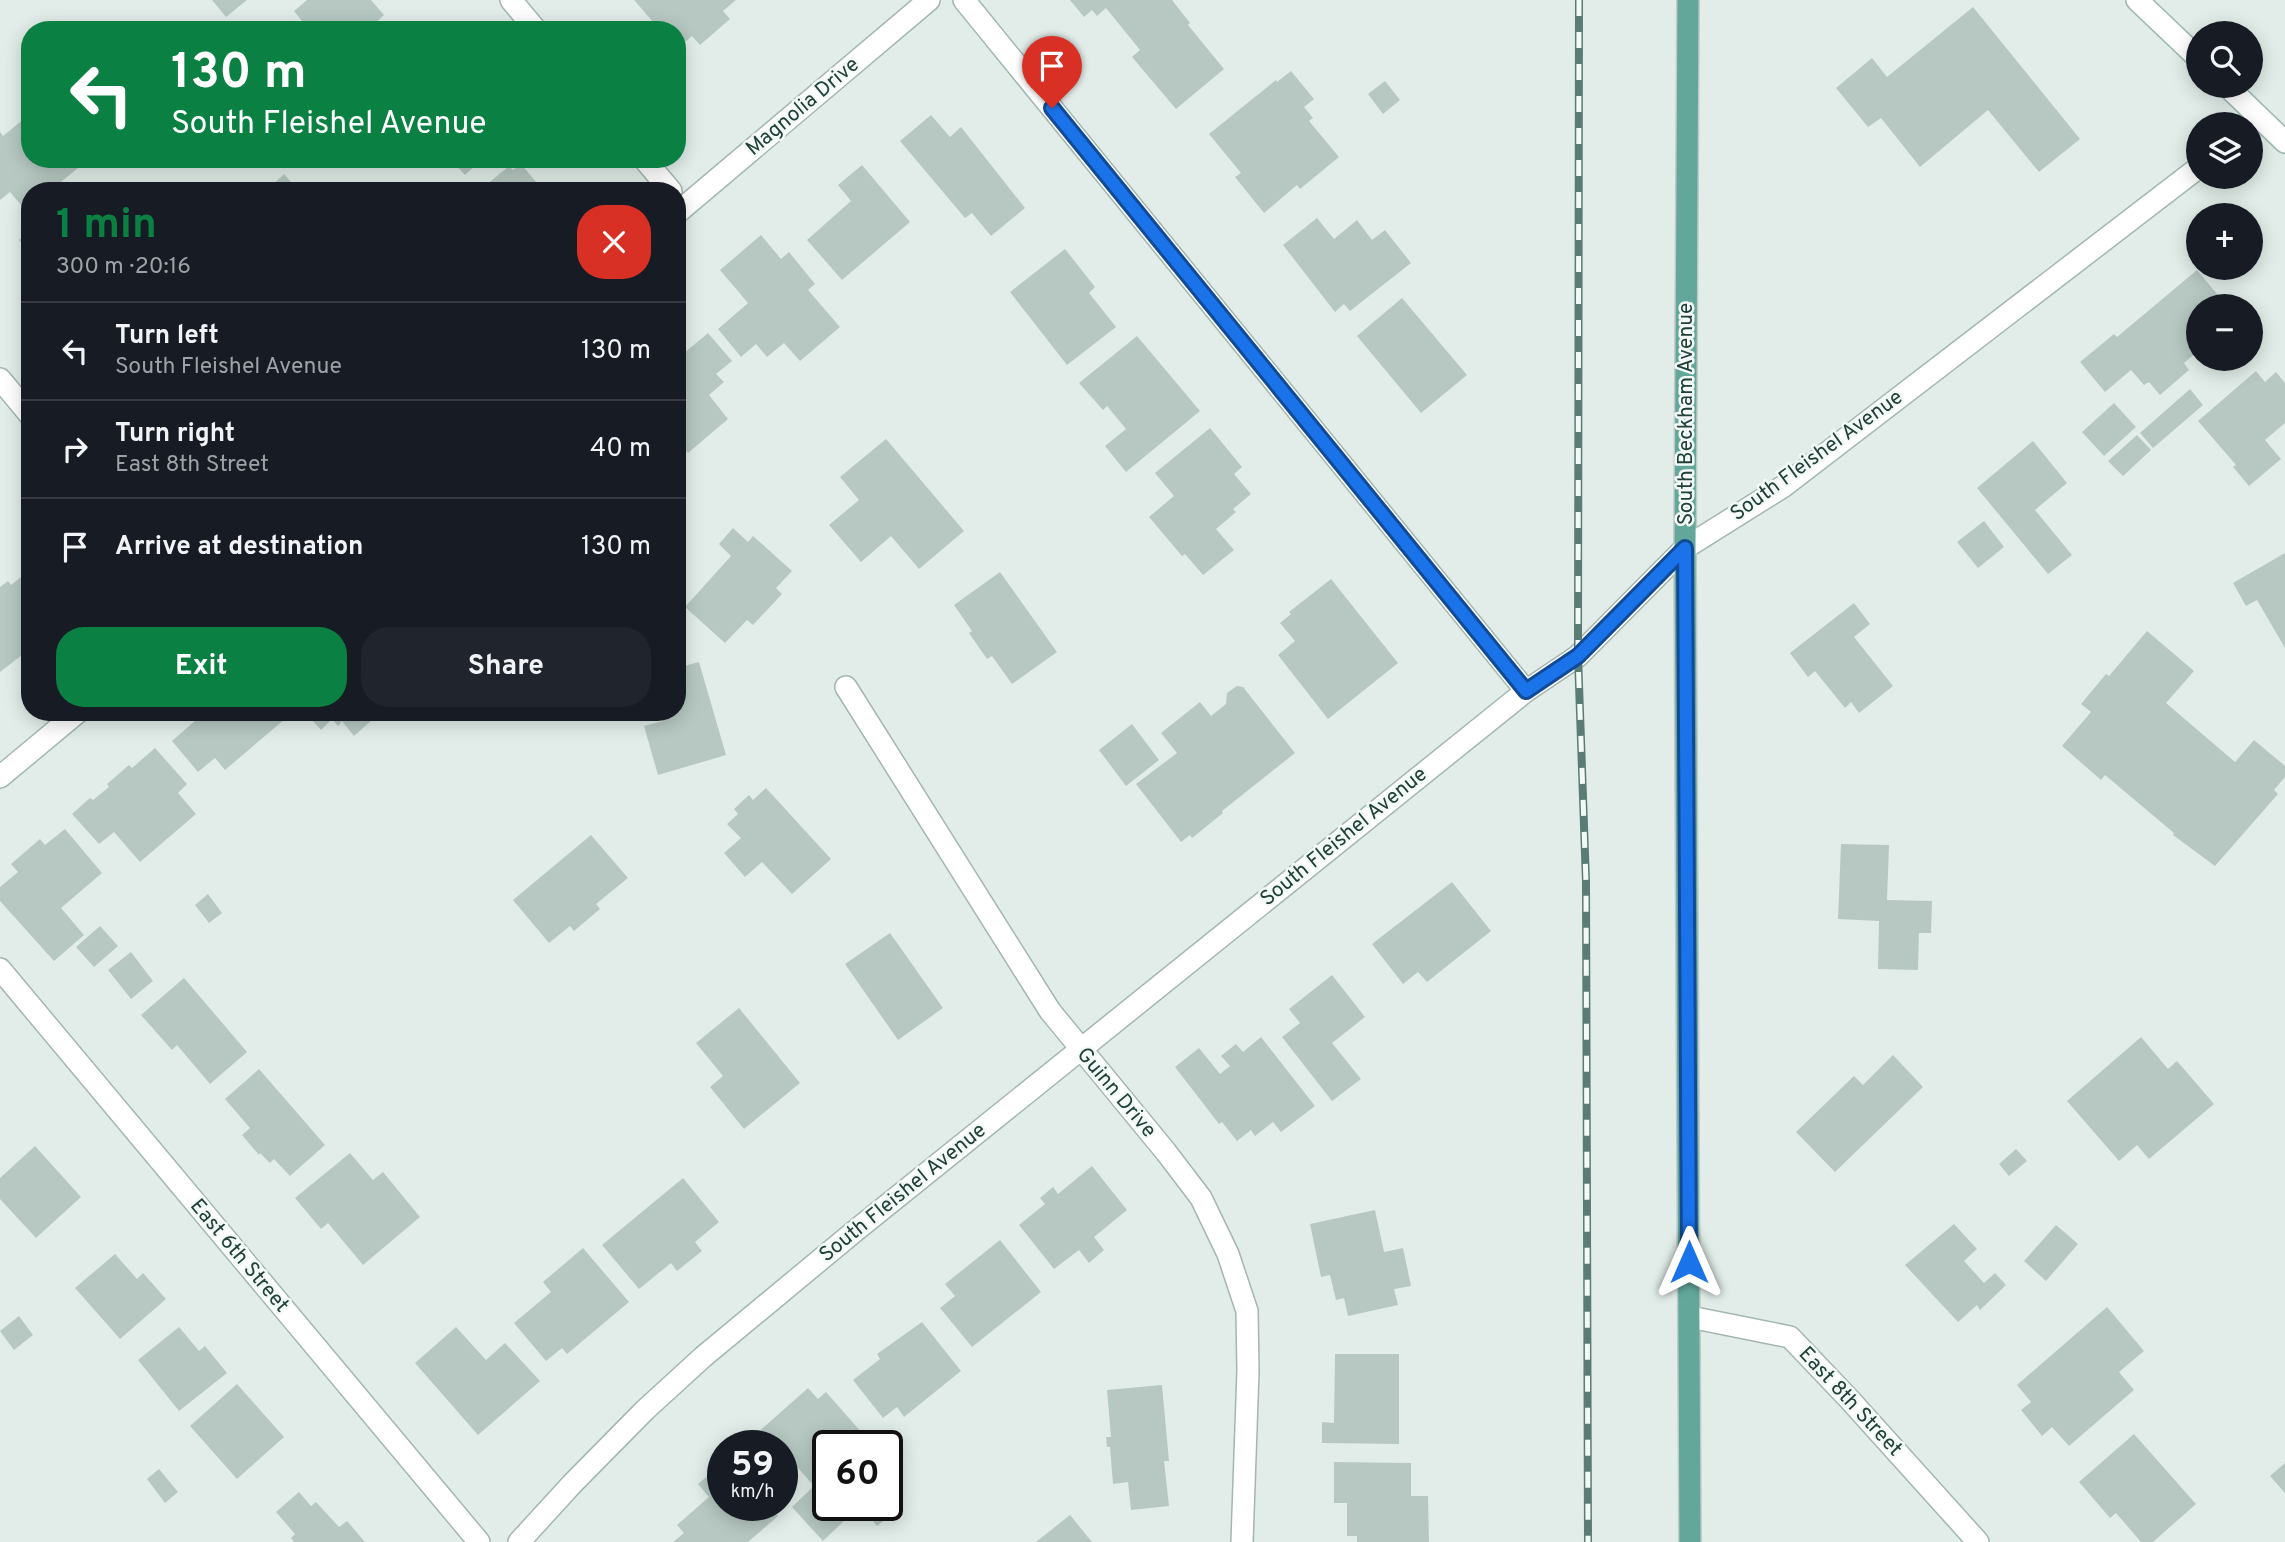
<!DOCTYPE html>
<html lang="en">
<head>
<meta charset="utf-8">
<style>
  body { margin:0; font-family:Overpass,sans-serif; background:#20242c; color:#f1f3f6; height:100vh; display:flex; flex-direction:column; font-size:26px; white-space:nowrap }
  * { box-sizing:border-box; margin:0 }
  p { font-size:23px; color:#9ea1a6 }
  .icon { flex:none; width:38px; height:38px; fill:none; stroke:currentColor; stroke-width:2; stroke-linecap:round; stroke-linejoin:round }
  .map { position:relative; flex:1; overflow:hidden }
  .panel { position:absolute; left:21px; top:182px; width:665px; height:539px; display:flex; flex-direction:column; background:#171b24; border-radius:28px; box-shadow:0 4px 18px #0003 }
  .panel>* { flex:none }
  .banner { position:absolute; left:21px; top:21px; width:665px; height:147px; border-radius:28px; box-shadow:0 4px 18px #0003; background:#0b8043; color:#fff; overflow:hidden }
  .controls { position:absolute; left:2186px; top:21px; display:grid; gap:14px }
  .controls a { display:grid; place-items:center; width:77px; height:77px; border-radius:50%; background:#171b24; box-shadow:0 4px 18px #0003; font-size:35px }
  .speed { position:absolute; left:707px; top:1430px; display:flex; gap:14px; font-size:35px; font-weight:700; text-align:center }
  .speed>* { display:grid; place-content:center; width:91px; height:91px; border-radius:50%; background:#171b24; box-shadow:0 4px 18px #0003; line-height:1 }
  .speed small { font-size:18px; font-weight:400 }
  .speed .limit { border:4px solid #111; border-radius:10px; background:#fff; color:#111 }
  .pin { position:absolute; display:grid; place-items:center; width:60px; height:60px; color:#fff; margin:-72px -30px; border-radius:50% 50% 50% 0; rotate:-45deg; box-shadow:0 0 7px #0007 }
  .pin .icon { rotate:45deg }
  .me { position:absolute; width:77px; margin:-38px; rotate:0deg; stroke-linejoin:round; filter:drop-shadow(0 0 5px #0008) }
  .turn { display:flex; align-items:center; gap:24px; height:147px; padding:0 35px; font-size:32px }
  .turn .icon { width:91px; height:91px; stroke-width:2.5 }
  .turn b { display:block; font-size:49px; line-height:60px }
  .round { display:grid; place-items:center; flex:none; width:74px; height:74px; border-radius:28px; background:#20242c }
  .headline { display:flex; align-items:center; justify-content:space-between; height:119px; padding:0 35px }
  h1 { font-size:42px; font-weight:700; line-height:52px; color:#0b8043 }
  .cta { display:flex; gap:14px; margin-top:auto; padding:14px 35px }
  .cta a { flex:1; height:80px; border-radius:28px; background:#0b8043; color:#fff; font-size:28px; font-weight:700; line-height:80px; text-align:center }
  .cta a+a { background:#20242c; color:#f1f3f6 }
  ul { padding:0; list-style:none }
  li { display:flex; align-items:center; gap:21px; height:98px; padding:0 35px; border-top:2px solid #363941 }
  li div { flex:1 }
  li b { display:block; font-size:26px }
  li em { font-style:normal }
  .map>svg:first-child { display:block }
</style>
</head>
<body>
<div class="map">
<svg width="2285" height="1542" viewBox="0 0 2285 1542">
  <rect width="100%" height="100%" fill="#e2ede9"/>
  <!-- building -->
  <path fill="#b7c8c2" d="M212 0H247L226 17Z
    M307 0H371L384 15 368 30H309L294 11Z
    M634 0H736L723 11 730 19 700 45 692 36 677 49V30H660Z
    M1070 0H1172L1190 23 1188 25 1224 69 1176 109 1132 57 1140 50 1106 8 1097 16 1092 10 1084 17Z
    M1973 7 2080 139 2039 172 1988 110 1920 167 1881 118 1868 127 1836 88 1872 58 1887 77Z
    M1291 71 1314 99 1304 107 1313 118 1309 121 1339 157 1300 189 1297 185 1264 213 1235 177 1241 173 1209 134 1276 80 1277 82Z
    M1385 81 1400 100 1383 114 1368 94Z
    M30 114V159H70L78 168 50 191H30V208L26 211 10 192 0 200V132L3 136Z
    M931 115 950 137 961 127 1025 208 991 236 972 213 965 218 900 141Z
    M450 159H482L465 175Z
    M521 164 542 189 540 191H479L509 166 513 170Z
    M862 165 910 222 842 280 807 240 851 201 838 185Z
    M284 174 297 189 294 191H266Z
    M1317 218 1334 239 1357 220 1372 240 1385 230 1411 263 1350 311 1344 304 1335 312 1283 245Z
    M30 231V253L19 240Z
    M761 235 781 259 789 252 815 284 808 290 840 327 800 361 784 343 767 357 756 344 741 357 718 329 748 303 720 270Z
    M1065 249 1095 287 1089 293 1116 327 1067 365 1010 292Z
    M2197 270 2227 306H2198V351L2184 363 2189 370 2160 395 2149 382 2144 385 2131 370 2105 392 2080 362 2114 334 2117 337Z
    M1402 298 1467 375 1421 413 1357 336Z
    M708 333 732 361 716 374 724 382 709 395 728 419 688 453 677 440V359Z
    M1137 336 1200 411 1126 472 1105 446 1126 429 1107 406 1103 410 1079 383Z
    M2256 371 2265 382 2276 372 2285 383V423L2265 440 2281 459 2249 486 2233 467 2236 465 2198 421Z
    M2190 389 2203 405 2153 448 2140 433Z
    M2114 403 2136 427 2104 456 2082 432Z
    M1210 428 1242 467 1234 474 1251 494 1233 509 1236 512 1216 529 1234 550 1203 575 1185 554 1182 556 1149 517 1174 496 1155 473Z
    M2137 435 2151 450 2123 476 2108 461Z
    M886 439 964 531 919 569 891 536 861 562 829 525 859 500 840 477Z
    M2033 441 2067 483 2035 510 2072 555 2048 574 1977 488Z
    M1984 521 2004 547 1978 568 1957 542Z
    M733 528 748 542 753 536 792 571 776 588 782 594 753 625 747 620 725 643 685 607 731 556 719 544Z
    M2285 553V648L2257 600 2246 606 2233 583Z
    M30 570V664L22 655 0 672V587L8 581 11 585Z
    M1000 572 1057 652 1012 684 992 656 987 659 969 633 972 631 954 605Z
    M1331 579 1398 663 1328 719 1278 655 1295 641 1280 623 1291 614 1289 612Z
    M1854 603 1870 624 1854 637 1893 686 1859 713 1851 702 1845 708 1815 671 1808 677 1790 653Z
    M2147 631 2194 671 2166 703 2235 762 2254 740 2285 766V777L2274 790 2278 794 2215 866 2173 835 2174 833 2105 775 2101 780 2062 746 2091 712 2081 704 2106 674 2109 676Z
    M699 662 726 755 658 775 644 726 663 721 661 712H677V668Z
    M1237 686 1243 687 1295 753 1222 811 1223 813 1192 838 1190 835 1181 842 1136 784 1177 753 1161 733 1200 702 1211 716 1226 704 1227 693Z
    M205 712H279L285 719 225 770 215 758 198 772 172 741Z
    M305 712H381L354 736 342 721 338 726 332 719 321 730Z
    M1132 724 1159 760 1126 786 1099 750Z
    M155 748 187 784 178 793 196 814 140 862 114 832 99 844 72 814 90 798 93 800 109 787 107 784 129 765 132 768Z
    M766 788 831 859 792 894 762 862 745 877 724 853 741 838 727 824 738 814 734 809 749 795 753 800Z
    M65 829 102 873 61 908 84 935 54 961 0 901V887L18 872 11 864 40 839 45 845Z
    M591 835 628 878 596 904 600 909 574 931 570 926 549 943 513 900Z
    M1841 844 1889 845 1887 900 1932 901 1931 933H1919L1918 970 1878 969 1879 921 1838 919Z
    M1452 882 1491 931 1427 982 1418 972 1403 984 1372 944Z
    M208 894 222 913 209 923 195 905Z
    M100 926 118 946 94 967 76 947Z
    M890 933 943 1008 898 1040 845 964Z
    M131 952 153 981 131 999 108 970Z
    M1332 975 1365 1017 1332 1043 1361 1079 1332 1101 1282 1037 1300 1023 1289 1009Z
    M184 978 247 1052 210 1084 177 1045 172 1050 141 1015Z
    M739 1008 800 1083 744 1129 710 1087 723 1076 696 1043Z
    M1261 1037 1315 1106 1281 1132 1273 1122 1255 1136 1251 1130 1237 1141 1222 1122 1219 1124 1175 1067 1199 1048 1220 1074 1230 1066 1221 1056 1236 1044 1243 1052Z
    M2141 1037 2168 1069 2177 1061 2214 1104 2149 1159 2137 1145 2119 1161 2067 1101Z
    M1893 1055 1923 1087 1835 1172 1796 1132 1854 1076 1863 1085Z
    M259 1069 325 1145 290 1176 274 1159 270 1163 260 1153 259 1155 242 1135 250 1128 225 1099Z
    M35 1146 81 1197 36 1238 0 1199V1178Z
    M2016 1149 2027 1161 2009 1176 1999 1164Z
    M350 1153 373 1180 383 1172 420 1217 363 1265 328 1223 321 1229 295 1198Z
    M1092 1166 1127 1210 1094 1237 1104 1250 1089 1263 1079 1250 1054 1269 1019 1225 1045 1204 1040 1198 1053 1187 1058 1194Z
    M683 1178 719 1222 695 1242 702 1251 677 1271 671 1263 639 1289 602 1245Z
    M1375 1210 1384 1252 1403 1248 1411 1286 1394 1289 1398 1305 1348 1316 1344 1298 1336 1300 1330 1275 1321 1277 1310 1224Z
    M1954 1224 1977 1249 1964 1261 1984 1283 1995 1273 2006 1285 1980 1310 1977 1305 1958 1322 1905 1265Z
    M2056 1225 2078 1244 2046 1281 2024 1261Z
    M1000 1240 1041 1292 972 1347 940 1308 955 1296 945 1284Z
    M583 1248 629 1302 567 1354 562 1348 546 1361 514 1323 551 1292 543 1282Z
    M115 1254 137 1279 143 1273 166 1299 120 1339 75 1288Z
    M2107 1307 2144 1351 2119 1372 2134 1390 2069 1446 2052 1427 2042 1436 2021 1410 2031 1402 2017 1385Z
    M19 1316 33 1335 14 1350 0 1331Z
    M922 1322 961 1371 904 1417 897 1407 883 1418 853 1380 880 1359 877 1354Z
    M179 1327 199 1351 205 1346 227 1373 179 1411 138 1360Z
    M456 1327 486 1360 505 1343 540 1381 478 1435 415 1363Z
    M1335 1354H1399V1444L1322 1443V1422L1334 1423Z
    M237 1384 284 1437 237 1479 190 1426Z
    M1162 1385 1169 1461H1164L1169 1506 1131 1510 1128 1482 1113 1484 1110 1447H1107L1106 1437H1111L1107 1390Z
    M808 1388 818 1399 826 1392 870 1442 866 1446H828V1481L822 1486 828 1491V1505H841L850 1515 823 1541 792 1507 814 1486 791 1460 782 1468V1446H751L747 1442Z
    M2134 1434 2196 1504 2153 1542H2141L2116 1513 2110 1518 2079 1482Z
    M1334 1462 1411 1463V1496H1428L1429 1542H1357V1536H1347V1503H1334Z
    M723 1463V1505H768L778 1516 748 1542H673L684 1533 677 1525 709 1497 698 1484Z
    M2285 1463V1493L2270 1476Z
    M159 1469 178 1492 165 1503 147 1479Z
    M887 1488 902 1506 877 1526 860 1505H887Z
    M299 1492 311 1506 316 1502 339 1527 347 1521 365 1542H294L291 1538 295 1534 276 1512Z
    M1070 1515 1092 1542H1036Z"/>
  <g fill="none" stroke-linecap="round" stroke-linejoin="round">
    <!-- minor casing -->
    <g stroke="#a4b6b1" stroke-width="24">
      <path id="minor" d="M511 0 536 30
        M964 0 1526 691
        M644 159 671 191
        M677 213 929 0
        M0 379 30 415
        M846 687 1050 1011 1166 1152 1201 1198 1228 1254 1247 1311 1248 1371 1242 1542
        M0 777 78 712
        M0 969 479 1542
        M1690 1317 1790 1337 1850 1400 1978 1542
        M519 1542 572 1484 645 1410 703 1357 855 1231 1526 691 1578 656 1685 548"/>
    </g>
    <!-- tertiary casing -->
    <g stroke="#a4b6b1" stroke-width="24">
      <path id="tertiary" d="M1685 548 1784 486 2198 168"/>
    </g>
    <!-- secondary casing -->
    <g stroke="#9fbab2" stroke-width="24">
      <path id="secondary" d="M2137 0 2198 58
        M2227 86 2285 142"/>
    </g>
    <!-- primary casing -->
    <g stroke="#c1cac8" stroke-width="24">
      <path id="primary" d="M1688 0 1685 548 1690 1542"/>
    </g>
    <!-- minor -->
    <use href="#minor" stroke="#fff" stroke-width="21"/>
    <!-- tertiary -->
    <use href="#tertiary" stroke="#fff" stroke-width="21"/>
    <!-- secondary -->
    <use href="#secondary" stroke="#fff" stroke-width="21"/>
    <!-- primary -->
    <use href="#primary" stroke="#62a79a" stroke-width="21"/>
    <!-- rail casing -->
    <g stroke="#5a7c75" stroke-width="8">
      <path id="rail" d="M1579 0 1578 656 1586 882 1588 1542"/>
    </g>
    <!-- rail -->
    <use href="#rail" stroke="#f3f9f6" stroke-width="5" stroke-dasharray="16" stroke-linecap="butt"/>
  </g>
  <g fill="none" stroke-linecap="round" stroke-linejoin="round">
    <!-- route casing -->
    <g stroke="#114b97" stroke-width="18">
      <path id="route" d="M1052 108 1526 691 1578 656 1685 548 1689 1262"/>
    </g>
    <!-- route -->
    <use href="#route" stroke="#1a73e8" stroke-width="12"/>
  </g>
  <g text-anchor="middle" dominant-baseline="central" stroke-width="5" stroke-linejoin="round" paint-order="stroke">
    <!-- street labels -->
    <g font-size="21" fill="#204039" stroke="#f3f9f6">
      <text transform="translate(803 107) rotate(-40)">Magnolia Drive</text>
      <text transform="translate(1686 414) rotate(-90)">South Beckham Avenue</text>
      <text transform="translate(1817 456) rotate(-36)">South Fleishel Avenue</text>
      <text transform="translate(1344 837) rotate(-39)">South Fleishel Avenue</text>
      <text transform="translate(1116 1093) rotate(50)">Guinn Drive</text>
      <text transform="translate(903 1193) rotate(-39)">South Fleishel Avenue</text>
      <text transform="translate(239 1256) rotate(50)">East 6th Street</text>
      <text transform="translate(1850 1402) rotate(47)">East 8th Street</text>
    </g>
  </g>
</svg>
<div class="controls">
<a><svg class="icon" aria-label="search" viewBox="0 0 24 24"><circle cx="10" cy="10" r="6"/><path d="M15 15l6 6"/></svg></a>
<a><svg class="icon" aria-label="layers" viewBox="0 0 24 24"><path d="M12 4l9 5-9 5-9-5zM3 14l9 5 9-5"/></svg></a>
<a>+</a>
<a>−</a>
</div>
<div class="speed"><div>59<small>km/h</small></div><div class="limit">60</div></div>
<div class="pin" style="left:1052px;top:108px;background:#d93025"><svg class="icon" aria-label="arrive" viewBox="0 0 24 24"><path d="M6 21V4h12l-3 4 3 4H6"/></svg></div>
<svg class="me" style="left:1689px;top:1262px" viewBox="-20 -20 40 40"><path d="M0-17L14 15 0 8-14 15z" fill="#1a73e8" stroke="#fff" stroke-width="4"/></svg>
<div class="banner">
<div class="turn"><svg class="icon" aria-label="left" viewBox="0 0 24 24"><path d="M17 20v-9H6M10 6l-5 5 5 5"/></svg><div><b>130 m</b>South Fleishel Avenue</div></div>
</div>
<section class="panel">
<div class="headline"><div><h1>1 min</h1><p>300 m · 20:16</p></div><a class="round" style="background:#d93025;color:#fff"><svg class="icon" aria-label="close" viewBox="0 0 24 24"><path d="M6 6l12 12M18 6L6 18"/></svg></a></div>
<ul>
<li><svg class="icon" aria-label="left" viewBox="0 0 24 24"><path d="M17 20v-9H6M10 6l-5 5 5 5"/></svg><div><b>Turn left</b><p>South Fleishel Avenue</p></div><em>130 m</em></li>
<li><svg class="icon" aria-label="right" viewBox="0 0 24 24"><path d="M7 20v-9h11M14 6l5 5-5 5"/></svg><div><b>Turn right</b><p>East 8th Street</p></div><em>40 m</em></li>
<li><svg class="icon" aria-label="arrive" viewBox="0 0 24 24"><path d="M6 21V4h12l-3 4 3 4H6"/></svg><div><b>Arrive at destination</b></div><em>130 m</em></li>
</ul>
<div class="cta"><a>Exit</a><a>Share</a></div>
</section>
</div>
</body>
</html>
